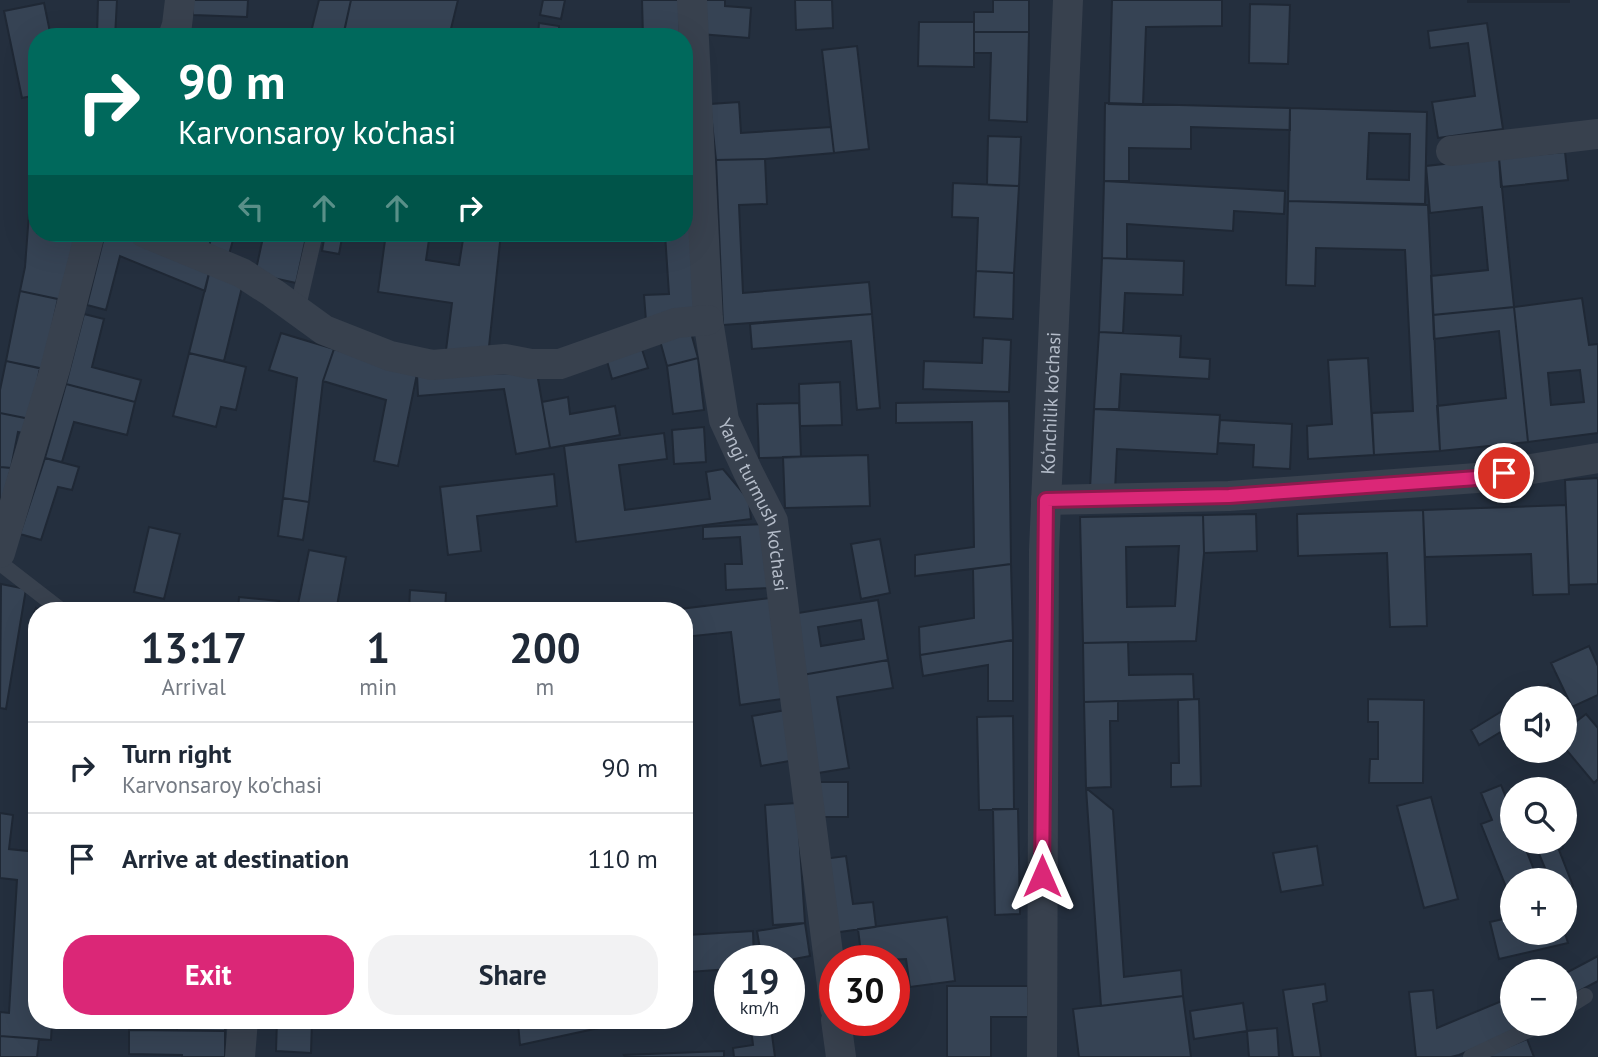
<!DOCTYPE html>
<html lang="en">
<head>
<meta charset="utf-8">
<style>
  body { margin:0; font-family:"PT Sans",sans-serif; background:#f2f2f3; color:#1f2937; height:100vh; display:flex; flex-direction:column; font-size:26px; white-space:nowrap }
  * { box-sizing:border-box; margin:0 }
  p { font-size:23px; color:#747a83 }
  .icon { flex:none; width:38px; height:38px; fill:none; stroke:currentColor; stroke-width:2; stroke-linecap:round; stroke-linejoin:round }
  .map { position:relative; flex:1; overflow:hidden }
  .panel { position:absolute; left:28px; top:602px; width:665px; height:427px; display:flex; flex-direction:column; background:#fff; border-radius:28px; box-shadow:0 7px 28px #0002 }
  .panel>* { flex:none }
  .hud { position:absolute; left:28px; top:28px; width:665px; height:214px; border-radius:28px; box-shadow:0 7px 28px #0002; background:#00695c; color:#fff; overflow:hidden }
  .tools { position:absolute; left:1500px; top:686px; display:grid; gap:14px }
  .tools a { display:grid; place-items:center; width:77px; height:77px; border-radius:50%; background:#fff; box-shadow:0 7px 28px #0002; font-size:35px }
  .speed { position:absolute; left:714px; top:945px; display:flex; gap:14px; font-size:35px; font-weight:700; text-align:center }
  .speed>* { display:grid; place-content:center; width:91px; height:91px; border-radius:50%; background:#fff; box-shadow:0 7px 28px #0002; line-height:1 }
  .speed small { font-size:18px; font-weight:400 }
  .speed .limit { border:10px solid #d22; background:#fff; color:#111 }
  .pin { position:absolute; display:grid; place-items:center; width:60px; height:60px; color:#fff; margin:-30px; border:4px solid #fff; border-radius:50%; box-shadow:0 2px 7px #0007 }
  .me { position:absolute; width:77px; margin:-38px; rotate:0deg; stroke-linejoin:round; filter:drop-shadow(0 0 5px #0008) }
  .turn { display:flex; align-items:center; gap:24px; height:147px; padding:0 35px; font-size:32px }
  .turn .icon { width:91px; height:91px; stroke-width:2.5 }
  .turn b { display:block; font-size:49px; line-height:60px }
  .lanes { display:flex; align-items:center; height:66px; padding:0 35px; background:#0003; justify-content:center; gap:35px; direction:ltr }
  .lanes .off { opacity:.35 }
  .eta { display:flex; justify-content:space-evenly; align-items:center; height:119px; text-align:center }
  .eta b { font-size:42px; font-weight:700; line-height:49px }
  .action { display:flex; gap:14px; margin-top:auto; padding:14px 35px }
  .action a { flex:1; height:80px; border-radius:28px; background:#db2777; color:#fff; font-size:28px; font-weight:700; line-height:80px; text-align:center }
  .action a+a { background:#f2f2f3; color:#1f2937 }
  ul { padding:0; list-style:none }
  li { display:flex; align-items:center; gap:21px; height:91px; padding:0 35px; border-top:2px solid #e0e1e3 }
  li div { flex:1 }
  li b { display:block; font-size:26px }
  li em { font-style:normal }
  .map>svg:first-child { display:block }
</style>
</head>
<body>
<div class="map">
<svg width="1598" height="1057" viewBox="0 0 1598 1057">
  <rect width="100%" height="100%" fill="#242f3e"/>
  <!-- building -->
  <path fill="#364354" stroke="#1f2835" stroke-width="2" fill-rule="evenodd" d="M98 0H117L115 37H97Z
    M191 0H248L247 17 193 15Z
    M319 0H351L343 37 310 36Z
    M351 0H458L449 37H348L343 36Z
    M543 0H565L561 19 540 15Z
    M642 0H679L680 37H643Z
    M703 0H725V6L751 8 749 38 700 34Z
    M795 0H832L833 28 796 30Z
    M993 0H1029V32H974V12H993Z
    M1112 0H1222V26L1146 27 1143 105 1109 104Z
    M1468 0H1569V2H1468Z
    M44 3 51 37H37V95L22 98 4 11Z
    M1250 4 1290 5 1288 64 1249 63Z
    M919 22H974V67L918 66Z
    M539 23 559 26V37H538Z
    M1487 23 1503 129 1438 138 1432 102 1475 96 1468 43 1430 48 1428 31Z
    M221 30 247 34V37H220Z
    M974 32H1029L1027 122 989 120 991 53H974Z
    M857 46 869 149 834 153 822 50Z
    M739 102 741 133 831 127 834 153 765 159 716 160 710 104Z
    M1105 103 1290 108V130L1191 127V149L1129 148V181H1104Z
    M1290 108 1427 112 1425 204 1288 201ZM1369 133 1410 134 1409 180 1367 179Z
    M684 109 693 207H684Z
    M988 136 1021 137 1019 186 987 185Z
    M1565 152 1568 180 1501 187 1499 158Z
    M1499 158 1514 307 1433 315 1431 276 1488 270 1482 207 1430 213 1426 166Z
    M765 159 767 204 739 205 743 293 869 282 872 314 723 325 716 160Z
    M1104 181 1285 191 1284 214 1234 211 1233 231 1127 224V259L1102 258Z
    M953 183 1019 186 1014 273 976 271 978 218 952 217Z
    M30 200 37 201V233H77L67 301 20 291 25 267Z
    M1288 201 1428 205 1440 451 1374 455 1372 413 1413 411 1405 250 1316 248 1315 286 1286 285Z
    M684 207H693L698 317 646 321 644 295 669 294 665 234 636 233H684Z
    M105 233H134L211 265 205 291 120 256 106 310 87 305Z
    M158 233H213L207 252Z
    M213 233H235L228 258 207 252Z
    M264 233H307L296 283 255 274Z
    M325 233H343L339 254 322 251Z
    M384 233H430L426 260 459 265 464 233H501L488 356 445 358 452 303 378 292 386 233Z
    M1102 258 1184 261 1183 295 1125 293 1123 333 1099 332Z
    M211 265 244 279 224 361 189 353Z
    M976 271 1014 273 1013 319 974 317Z
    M20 291 58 299 43 369 6 361Z
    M1582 298 1589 345 1598 344V433L1528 442 1514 307ZM1580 370 1584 402 1551 405 1548 373Z
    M1514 307 1528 442 1440 451 1437 406 1506 398 1499 331 1434 339 1433 315Z
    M84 314 104 319 92 367 141 380 135 402 66 384Z
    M872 314 880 408 857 410 851 341 752 349 750 324Z
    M690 329 698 358 667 366 659 337Z
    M1099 332 1181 336 1180 357 1210 359 1209 379 1121 374 1119 409H1094Z
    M281 333 334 349 323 381 309 502 283 498 297 378 269 370Z
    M983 338 1011 340 1009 392 923 389 924 361 982 363Z
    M640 343 648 368 612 379 605 354Z
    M334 349 417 374 398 466 374 461 386 400 323 381Z
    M189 353 246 367 236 410 221 407 216 427 173 416Z
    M698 358 704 410 673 414 667 366Z
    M1368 358 1374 455 1308 459 1307 426 1332 424 1328 360Z
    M6 361 40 368 30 419 0 413V390Z
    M537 373 550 448 516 454 504 389 418 396 417 374Z
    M840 382 842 425 800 426 799 384Z
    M66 384 135 402 127 435 74 422 62 462 45 458Z
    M568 397 570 414 615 406 620 435 550 448 542 402Z
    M1009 401 1011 564 915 576V555L974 547 972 422 896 423V403Z
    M799 403 801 457 759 458 757 404Z
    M1094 409 1220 415 1217 454 1117 449 1115 490 1090 489Z
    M0 413 30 419 27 434 18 432 11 468 0 467Z
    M1220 420 1292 424 1290 469 1253 467 1254 445 1218 443Z
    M704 427 706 462 674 464 672 430Z
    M664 433 667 459 619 465 625 510 710 499 706 472 723 469 749 500 751 519 576 542 564 446Z
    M868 455 870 506 785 508 783 457Z
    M45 458 79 467 72 490 58 487 41 540 20 534Z
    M0 467 11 468 0 511Z
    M554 474 557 506 477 516 481 551 448 555 440 487Z
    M1598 478V584L1569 585 1565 480Z
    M283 498 309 502 303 540 278 536Z
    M1566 505 1569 594 1533 595 1531 554 1425 557 1423 510Z
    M1423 510 1427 626 1390 627 1387 553 1298 556 1297 514Z
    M1256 514 1257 551 1204 553 1203 515Z
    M1203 515 1204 553 1196 641 1083 643 1080 517ZM1179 546 1175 606 1127 607 1126 547Z
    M766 524 769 588 726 590 725 564H742L740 537 703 539V527Z
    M149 527 180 534 164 599 134 592Z
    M880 539 890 593 861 599 851 544Z
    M309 550 346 557 336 611 298 604Z
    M1011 564 1013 640 920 655 919 627 974 618 973 569Z
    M1 584 26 589 6 709 0 708Z
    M410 590 446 593 445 611H409Z
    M239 597 279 601 278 611H238Z
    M770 598 782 699 740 705 731 632 684 637V611H680V609Z
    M878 600 888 660 802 675 792 614ZM861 620 864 639 821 646 818 627Z
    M36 608 41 611H37V630L29 625Z
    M1013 640V701H988V665L923 676 920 655Z
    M1128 642 1129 675 1193 674 1194 699 1084 702 1083 643Z
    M1589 646 1598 666V695L1572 707 1551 663Z
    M888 660 893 688 837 697 849 768 818 773 802 675Z
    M1548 684 1560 698H1523L1526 697Z
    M1199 699 1201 786 1171 787V763H1179L1178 700Z
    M1368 699 1424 700 1423 783H1369L1370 759H1378V722H1368Z
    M1118 701V721H1110L1111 787 1086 788 1084 702Z
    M1564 703 1575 716 1564 725Z
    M1512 705V725L1479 745 1471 730Z
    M786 710 795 760 761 766 752 716Z
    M1586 714 1598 728V779L1594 783 1564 747V731Z
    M1013 716 1014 809 979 810 977 717Z
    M819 782H848V817H820Z
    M1501 785 1512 813V842H1523L1538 880H1512V902L1481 824 1492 820 1481 793Z
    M1086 788 1113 810 1124 977 1181 970 1183 996 1101 1006Z
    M1431 797 1458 899 1424 908 1397 806Z
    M797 803 805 923 773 925 765 805Z
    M993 809H1018L1020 914 995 915Z
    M0 813 13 815 9 849 37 852V1020H52L51 1040 0 1036V1012L9 1013 17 880 0 878Z
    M1534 842H1561L1563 848 1559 850 1573 886 1564 890V880H1550Z
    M1317 846 1323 885 1281 892 1273 853Z
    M846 856 853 904 873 902 876 927 832 933 823 859Z
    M947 917 955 981 910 987 906 959 862 961 858 929Z
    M1512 917V933H1564V930L1568 943 1499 959 1490 922Z
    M805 923 810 956 784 961H762L757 931Z
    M753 931 754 961H730V969L689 972 687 935Z
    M1598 956V981L1570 996 1564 985V974Z
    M1325 984 1327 1001 1313 1004 1321 1057H1293L1283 990Z
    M947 986H1028V1017H991V1057H947Z
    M1433 990 1437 1028 1504 1000 1512 1020V1024H1514L1517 1031 1459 1055 1451 1057H1416L1409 992Z
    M1183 996 1191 1057H1079L1073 1009Z
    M1243 1003 1247 1031 1194 1039 1190 1011Z
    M177 1020H225V1031L177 1030Z
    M277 1020H312L311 1053 276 1051Z
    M528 1020H636L520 1045 518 1023Z
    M750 1020H770L775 1057H734L733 1048 753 1045Z
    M1277 1028 1279 1057H1249L1247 1031Z
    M129 1030 225 1031V1057H182V1055L129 1054Z
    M0 1036 39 1039 37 1057H0Z
    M1527 1039 1534 1057H1483Z
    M724 1051V1057H625L624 1055Z"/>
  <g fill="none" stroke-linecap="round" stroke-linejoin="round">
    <!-- service -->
    <path stroke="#38414e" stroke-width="16" d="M297 311 315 233
      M0 563 62 611
      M1564 1009 1585 996
      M1471 1057 1541 1024"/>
    <!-- minor -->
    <g stroke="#38414e" stroke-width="30">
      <path id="s1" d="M692 0 708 320 724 420 748 472 773 521 791 666 835 1008"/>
      <path d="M173 37 177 25 180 0"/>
      <path d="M1451 151 1598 134"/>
      <path d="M145 233 242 273 273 293 324 330 390 356 432 365 505 359 531 364H560L676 323 708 320"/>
      <path d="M1046 500 1229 496 1477 478 1598 458"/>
      <path d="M0 553 55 369 90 233"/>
      <path d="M836 1020 841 1057"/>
      <path d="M240 1057 243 1020"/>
      <path id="s2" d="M1042 1057 1044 550 1068 0"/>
    </g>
  </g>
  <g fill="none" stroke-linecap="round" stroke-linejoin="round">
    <!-- route casing -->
    <g stroke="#8e194d" stroke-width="18">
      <path id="route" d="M1042 876 1046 500 1229 496 1477 478 1504 473"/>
    </g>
    <!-- route -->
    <use href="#route" stroke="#db2777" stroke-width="12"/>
  </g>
  <g text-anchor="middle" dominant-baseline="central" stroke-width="7" stroke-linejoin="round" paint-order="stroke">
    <!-- street labels -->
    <g font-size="19" fill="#b4bcc9" stroke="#1d2633">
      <text stroke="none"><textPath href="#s2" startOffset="654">Ko‘nchilik ko'chasi</textPath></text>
      <text stroke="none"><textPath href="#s1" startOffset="513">Yangi turmush ko'chasi</textPath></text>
    </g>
  </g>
</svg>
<div class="tools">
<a><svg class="icon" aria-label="sound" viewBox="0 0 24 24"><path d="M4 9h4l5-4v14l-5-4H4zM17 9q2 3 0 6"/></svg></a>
<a><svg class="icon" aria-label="search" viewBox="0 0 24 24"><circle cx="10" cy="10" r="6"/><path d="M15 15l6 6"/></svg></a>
<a>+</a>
<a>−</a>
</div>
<div class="speed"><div>19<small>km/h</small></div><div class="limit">30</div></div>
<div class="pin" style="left:1504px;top:473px;background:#d93025"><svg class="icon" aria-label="arrive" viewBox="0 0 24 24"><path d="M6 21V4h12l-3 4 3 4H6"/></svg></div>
<svg class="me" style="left:1042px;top:876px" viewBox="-20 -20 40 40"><path d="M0-17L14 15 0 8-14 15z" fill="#db2777" stroke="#fff" stroke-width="4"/></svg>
<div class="hud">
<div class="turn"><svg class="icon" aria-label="right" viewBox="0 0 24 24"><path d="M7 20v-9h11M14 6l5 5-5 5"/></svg><div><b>90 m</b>Karvonsaroy ko'chasi</div></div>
<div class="lanes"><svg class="icon off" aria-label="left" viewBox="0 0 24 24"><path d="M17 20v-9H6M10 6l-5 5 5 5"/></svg><svg class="icon off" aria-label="ahead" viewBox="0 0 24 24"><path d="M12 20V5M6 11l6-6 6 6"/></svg><svg class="icon off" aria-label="ahead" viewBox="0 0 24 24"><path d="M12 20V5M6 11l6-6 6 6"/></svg><svg class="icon" aria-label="right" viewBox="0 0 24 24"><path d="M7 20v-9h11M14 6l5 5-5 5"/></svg></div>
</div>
<section class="panel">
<div class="eta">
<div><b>13:17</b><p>Arrival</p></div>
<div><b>1</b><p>min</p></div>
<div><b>200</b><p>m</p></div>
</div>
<ul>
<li><svg class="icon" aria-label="right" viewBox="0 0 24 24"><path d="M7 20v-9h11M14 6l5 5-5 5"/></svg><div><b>Turn right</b><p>Karvonsaroy ko'chasi</p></div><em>90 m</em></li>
<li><svg class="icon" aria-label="arrive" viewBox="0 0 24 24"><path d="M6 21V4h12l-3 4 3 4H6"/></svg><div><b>Arrive at destination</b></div><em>110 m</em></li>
</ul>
<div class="action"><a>Exit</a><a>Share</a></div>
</section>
</div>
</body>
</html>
